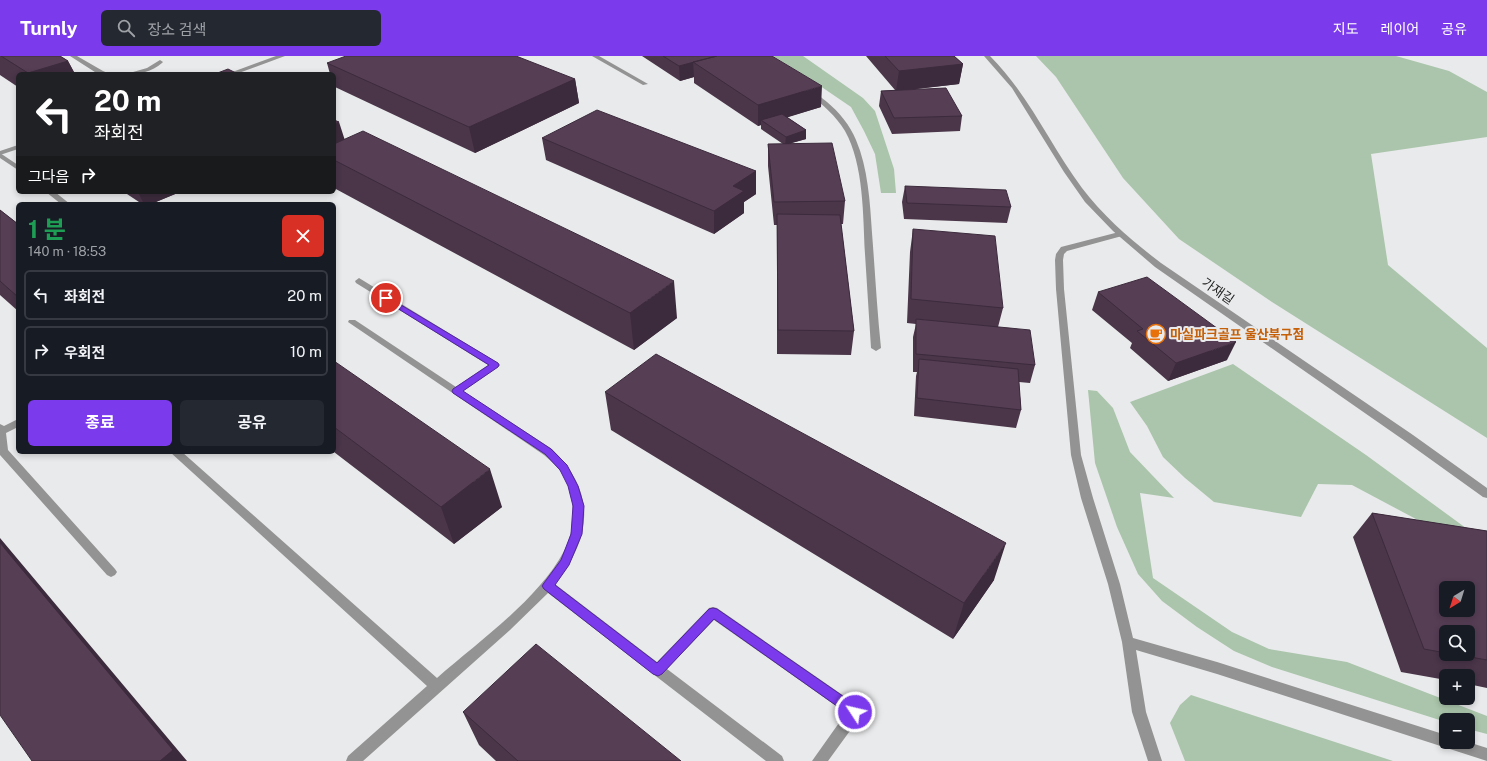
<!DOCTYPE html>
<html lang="ko">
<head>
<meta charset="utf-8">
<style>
  body { margin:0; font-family:"Public Sans","Noto Sans KR",sans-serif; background:#242831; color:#f1f3f6; height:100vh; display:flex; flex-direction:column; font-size:15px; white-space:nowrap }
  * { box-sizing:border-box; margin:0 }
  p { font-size:13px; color:#9ea1a6 }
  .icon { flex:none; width:22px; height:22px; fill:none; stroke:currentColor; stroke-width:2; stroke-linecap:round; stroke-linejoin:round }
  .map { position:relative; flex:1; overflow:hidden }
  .drawer { position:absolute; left:16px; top:146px; width:320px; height:252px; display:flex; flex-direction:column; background:#171b24; border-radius:6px; box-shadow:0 2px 6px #0003 }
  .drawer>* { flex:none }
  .banner { position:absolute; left:16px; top:16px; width:320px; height:122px; border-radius:6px; box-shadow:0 2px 6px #0003; background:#202124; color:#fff; overflow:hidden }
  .needle { width:26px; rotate:218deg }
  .fabs { position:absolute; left:1439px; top:525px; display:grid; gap:8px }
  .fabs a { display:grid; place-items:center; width:36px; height:36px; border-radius:6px; background:#171b24; box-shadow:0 2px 6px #0003; font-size:20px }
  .pin { position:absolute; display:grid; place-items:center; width:34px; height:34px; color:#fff; margin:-17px; border:2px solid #fff; border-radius:50%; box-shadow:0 1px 4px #0007 }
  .me { position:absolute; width:44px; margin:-22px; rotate:305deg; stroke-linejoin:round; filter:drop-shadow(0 0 3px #0008) }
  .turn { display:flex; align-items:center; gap:14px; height:84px; padding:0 12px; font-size:18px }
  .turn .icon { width:52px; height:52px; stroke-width:2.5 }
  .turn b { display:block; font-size:28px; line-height:34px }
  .then { display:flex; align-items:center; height:38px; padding:0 12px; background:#0003; gap:8px; font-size:15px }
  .round { display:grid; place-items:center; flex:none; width:42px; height:42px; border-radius:6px; background:#242831 }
  .summary { display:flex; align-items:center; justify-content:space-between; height:68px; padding:0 12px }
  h1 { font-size:24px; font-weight:700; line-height:30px; color:#1e9e55 }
  .cta { display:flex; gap:8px; margin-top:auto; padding:8px 12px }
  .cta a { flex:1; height:46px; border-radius:6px; background:#7c3aed; color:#fff; font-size:16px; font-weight:700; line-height:46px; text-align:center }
  .cta a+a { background:#242831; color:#f1f3f6 }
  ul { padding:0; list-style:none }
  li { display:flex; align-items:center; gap:12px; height:50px; margin:0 8px 6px; padding:0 4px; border:2px solid #363941; border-radius:6px }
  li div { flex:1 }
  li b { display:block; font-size:15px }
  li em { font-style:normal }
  header { display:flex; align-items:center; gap:24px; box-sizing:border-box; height:56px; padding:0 20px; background:#7c3aed; color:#fff }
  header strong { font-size:19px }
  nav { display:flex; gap:22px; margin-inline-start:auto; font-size:14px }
  .search { width:280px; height:36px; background:#242831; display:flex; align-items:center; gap:10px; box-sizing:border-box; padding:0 14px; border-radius:6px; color:#9ea1a6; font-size:15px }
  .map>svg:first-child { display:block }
</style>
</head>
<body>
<header>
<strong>Turnly</strong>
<div class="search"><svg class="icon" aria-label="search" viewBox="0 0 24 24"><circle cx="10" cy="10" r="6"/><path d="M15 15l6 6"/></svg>장소 검색</div>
<nav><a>지도</a><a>레이어</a><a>공유</a></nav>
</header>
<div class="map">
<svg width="1487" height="705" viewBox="0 0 1487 705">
  <rect width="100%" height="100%" fill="#e9eaeb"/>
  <!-- green -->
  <path fill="#aac5ab" d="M773 0H803L863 42 875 55 894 113 896 137H881L875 98 864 75 851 51 807 21Z
    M1036 0H1396L1449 15 1487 36V81L1371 98 1388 209 1487 292V382L1272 246 1179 183 1123 122 1056 21Z
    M1233 308 1366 399 1470 475 1446 479 1352 429 1318 428 1301 461 1214 446 1185 422 1163 401 1147 370 1130 346Z
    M1088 334 1097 335 1113 352 1130 396 1174 442 1140 437 1153 522 1232 576 1269 593 1347 606 1487 660V678L1468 673V664H1446V666L1272 611 1234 595 1197 571 1162 545 1138 518 1117 471 1095 407Z
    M1191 639 1393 705H1185L1170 667 1180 649Z"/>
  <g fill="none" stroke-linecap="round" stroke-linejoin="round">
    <!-- service -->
    <path fill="#949393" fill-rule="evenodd" d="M70 0H77L103 15 110 18H98Z
      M160 4 163 6 162 7C152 16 139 18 126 18L147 12Z
      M0 97 18 109V114L0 102Z
      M46 136H55L70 148H61Z
      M359 222 498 307 500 309 498 311 463 335 552 393C597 436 592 482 555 528L657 606 709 552 713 551 717 552 860 651 862 656 860 661 828 705H812L846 657 714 564 667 613 782 700 784 705H766L548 537 510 574 363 705H346L348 700 427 630 170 396H182L437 622C479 585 538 544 564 495 576 473 576 440 563 419 558 411 551 405 544 399L348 266 349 264H355L456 331 488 309 356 227 355 225Z
      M18 363V371L6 377 8 394 115 513 117 516 115 519 111 521 107 519 0 399V368L4 370Z"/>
    <!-- minor -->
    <path fill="#949393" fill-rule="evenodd" d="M592 0H599L648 28 643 29Z
      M809 36C815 35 822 42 827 46 839 56 850 69 856 84 868 112 870 146 872 177 875 215 877 254 881 292L876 295 871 292C869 261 867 229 865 198 863 160 864 109 845 75 836 60 823 49 809 38Z
      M1119 176 1123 178 1122 180 1067 195 1064 198 1063 204 1064 233 1081 399 1093 442 1120 528 1133 582 1217 606 1446 679V686H1468L1487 692V705L1217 618 1136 594 1146 656 1162 705H1148L1132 656 1122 586 1108 528 1081 442 1071 399 1056 233 1055 204 1056 198 1061 191Z"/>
    <!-- tertiary -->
    <path fill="#949393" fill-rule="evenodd" d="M276 0H285L236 18H227Z
      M984 0H990C1029 39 1050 89 1082 132 1104 161 1132 185 1161 207L1413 379 1487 432V442L1483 441 1405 385 1155 211 1113 175 1085 146 1064 116 1012 32Z
      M18 89V93L0 99V95Z"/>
  </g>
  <!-- wall -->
  <path fill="#4a3549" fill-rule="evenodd" d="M0 0H60L68 5 75 18H18V31L0 19Z
    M642 0H772L821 51 787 61 806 74V83L791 87 845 145 843 168H841L854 275 851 299 777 298V169H774L768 110V88H783L761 73V69L758 70 694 27V21L680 25Z
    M866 0H954L963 8 959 28 909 34 962 60 960 75 892 78 879 50 881 35 895 34Z
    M327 7 575 23 579 47 475 97 335 31 334 29V18H330Z
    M334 64 344 83 677 262 634 294 334 132Z
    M542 82 756 115V138L744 146V157L714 178 546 104Z
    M905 130 1011 151 1007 167 904 163 902 146Z
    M124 136H180L151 148H142Z
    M0 154 18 168V255L0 239Z
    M913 173 1003 252 998 271 1035 309 1030 327 1019 326 1021 354 1016 372 914 360 916 320 917 316H913V281L916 268 907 267 910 196Z
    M1098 236 1227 304 1168 325 1130 292 1132 287 1092 254Z
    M334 305 502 451 454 488 334 396Z
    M605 336 994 524 953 583 611 374Z
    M1372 457 1487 475V632L1468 628V620H1446V624L1401 616 1353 481ZM1446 576 1468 598H1446Z
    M463 656 681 705H496L479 689Z"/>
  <!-- shaded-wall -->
  <path fill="#3c2b3c" d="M68 5 75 18H29L28 17Z
    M693 6 694 21 680 25 679 10Z
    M963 8 959 28 896 35 899 15Z
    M575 23 579 47 475 97 469 71Z
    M822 30 821 51 766 68 761 64V69L758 70V49Z
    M339 66 350 100 334 104V68Z
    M806 74V83L785 89 786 81Z
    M756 115V138L744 146V157L714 178V155L733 130Z
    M138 136H180L151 148H144Z
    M674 225 677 262 634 294 630 257Z
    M1236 286 1227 304 1168 325 1176 307Z
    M490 413 502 451 454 488 441 451Z
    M0 482 187 705H160L0 487Z
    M1006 487 994 524 953 583 964 547Z"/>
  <!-- building -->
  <path fill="#563e55" stroke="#3c2b3c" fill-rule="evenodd" d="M1 0H60L68 5 28 17Z
    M346 0H516L575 23 469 71 327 7Z
    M663 0H717L679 10Z
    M717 0H772L822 30 758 49 693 6Z
    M885 0H954L963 8 899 15Z
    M228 13 238 18H215Z
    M946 32 962 60 894 62 881 35Z
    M597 54 756 115 733 130 744 135 714 155 542 82Z
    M782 58 806 74 786 81 761 64Z
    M334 64 339 66 334 68Z
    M363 75 674 225 630 257 334 104V88Z
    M832 87 845 145 774 146 768 88Z
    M905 130 1006 134 1011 151 907 147Z
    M0 154 18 168V241L0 225Z
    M777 158 840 159 854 275 778 274Z
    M913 173 995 180 1003 252 911 243Z
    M1147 221 1236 286 1176 307 1137 275 1143 273 1098 236Z
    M916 263 1030 274 1035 309 916 298Z
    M656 298 1006 487 964 547 605 336Z
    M919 303 1018 313 1021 354 917 342Z
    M334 305 490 413 441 451 334 371Z
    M1372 457 1487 475V604L1454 598H1468V576H1446V597L1424 593ZM1446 532H1468V554H1446Z
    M0 487 173 694 160 705H32L0 659Z
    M536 588 681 705H518L463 656Z"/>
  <!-- route -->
  <path fill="#7c3aed" stroke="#51269a" d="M386 240 498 307 499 309 498 311 463 335 551 393 567 409 578 430 584 450 582 478 569 509 555 529 657 607 709 553 713 552 717 553 860 652 861 656 860 660 855 662 851 660 714 563 662 618 658 620 653 618 544 533 542 530 544 527 561 504 571 478 573 450 568 430 560 414 545 398 453 337 452 335 453 333 489 309 384 244V241Z"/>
  <!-- icons -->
  <defs>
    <g id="cafe-ring" transform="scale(1)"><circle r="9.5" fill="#e9eaeb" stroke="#e8710a" stroke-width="1.5"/><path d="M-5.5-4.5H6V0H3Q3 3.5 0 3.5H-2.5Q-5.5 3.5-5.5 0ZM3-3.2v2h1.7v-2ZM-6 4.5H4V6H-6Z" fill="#e8710a"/></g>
  </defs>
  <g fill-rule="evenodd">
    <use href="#cafe-ring" x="1156" y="278"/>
  </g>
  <g text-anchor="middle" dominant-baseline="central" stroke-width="4" stroke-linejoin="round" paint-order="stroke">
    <!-- street labels -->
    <g font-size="13" fill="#1d1d1d" stroke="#e9eaeb">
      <text transform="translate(1218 235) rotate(35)">가재길</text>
    </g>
    <!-- food labels -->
    <g font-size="13" font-weight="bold" fill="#c56008" stroke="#e9eaeb" text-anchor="start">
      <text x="1170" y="278">마실파크골프 울산북구점</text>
    </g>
  </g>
</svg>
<div class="fabs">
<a><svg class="needle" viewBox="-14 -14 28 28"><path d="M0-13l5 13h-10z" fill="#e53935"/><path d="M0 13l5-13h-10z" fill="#9ea1a6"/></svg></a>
<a><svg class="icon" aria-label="search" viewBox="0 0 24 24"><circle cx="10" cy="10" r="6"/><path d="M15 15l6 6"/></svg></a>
<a>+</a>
<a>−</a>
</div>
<div class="pin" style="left:386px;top:242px;background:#d93025"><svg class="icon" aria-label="arrive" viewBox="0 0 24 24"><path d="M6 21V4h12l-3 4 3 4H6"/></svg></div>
<svg class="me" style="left:855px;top:656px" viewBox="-20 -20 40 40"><circle r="17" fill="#7c3aed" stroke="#fff" stroke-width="3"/><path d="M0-11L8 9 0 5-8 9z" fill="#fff"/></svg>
<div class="banner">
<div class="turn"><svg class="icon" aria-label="left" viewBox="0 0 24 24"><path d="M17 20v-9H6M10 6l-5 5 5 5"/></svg><div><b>20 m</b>좌회전</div></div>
<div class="then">그다음<svg class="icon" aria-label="right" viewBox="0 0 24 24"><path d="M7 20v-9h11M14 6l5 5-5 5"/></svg></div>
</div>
<section class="drawer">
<div class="summary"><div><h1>1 분</h1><p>140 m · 18:53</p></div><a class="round" style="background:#d93025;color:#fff"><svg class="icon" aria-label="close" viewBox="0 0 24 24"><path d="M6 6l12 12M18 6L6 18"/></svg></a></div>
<ul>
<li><svg class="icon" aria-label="left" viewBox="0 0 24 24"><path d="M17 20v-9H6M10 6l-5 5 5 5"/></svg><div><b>좌회전</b></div><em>20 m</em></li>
<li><svg class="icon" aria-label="right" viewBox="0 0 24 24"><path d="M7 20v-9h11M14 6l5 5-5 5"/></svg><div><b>우회전</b></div><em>10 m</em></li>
</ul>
<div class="cta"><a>종료</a><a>공유</a></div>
</section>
</div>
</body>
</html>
